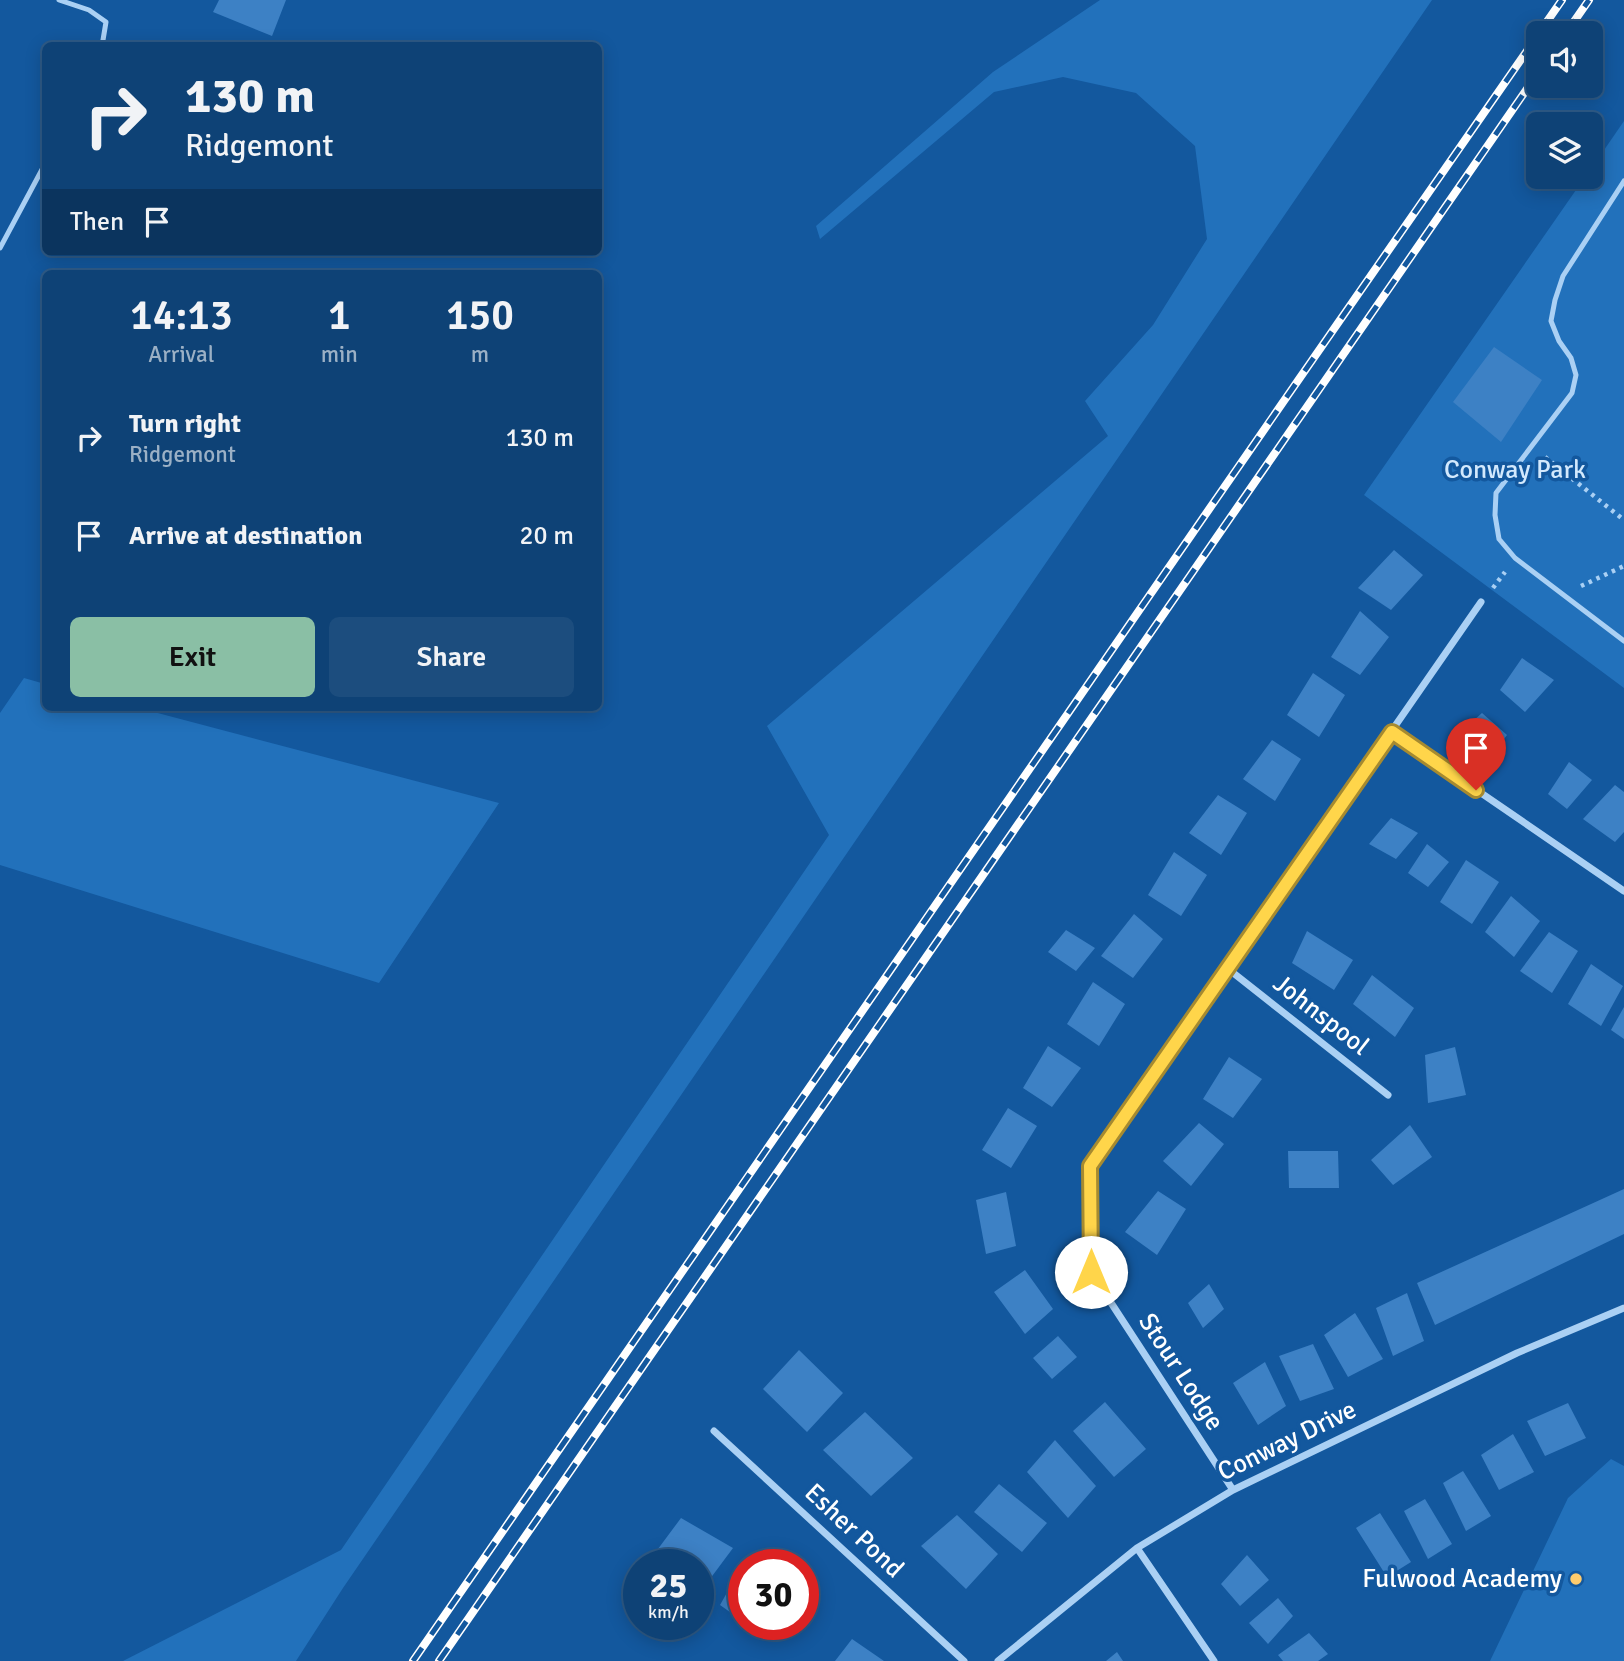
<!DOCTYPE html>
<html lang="en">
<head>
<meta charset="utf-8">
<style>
  body { margin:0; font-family:Signika,sans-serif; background:#1c4d7e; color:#f1f3f6; height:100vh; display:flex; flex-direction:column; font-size:26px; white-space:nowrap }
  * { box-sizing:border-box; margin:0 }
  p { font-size:23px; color:#9bb0c5 }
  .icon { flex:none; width:38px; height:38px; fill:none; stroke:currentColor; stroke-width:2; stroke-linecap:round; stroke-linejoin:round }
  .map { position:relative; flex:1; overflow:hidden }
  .details { position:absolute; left:42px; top:270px; width:560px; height:441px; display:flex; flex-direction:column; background:#0e4276; border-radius:10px; box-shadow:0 4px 18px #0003,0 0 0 2px #2e5b88 }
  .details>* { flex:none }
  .top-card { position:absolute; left:42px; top:42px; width:560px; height:214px; border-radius:10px; box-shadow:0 4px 18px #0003,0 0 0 2px #2e5b88; background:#0e4276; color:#f1f3f6; overflow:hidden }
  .tools { position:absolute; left:1526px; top:21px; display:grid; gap:14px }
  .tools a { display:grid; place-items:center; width:77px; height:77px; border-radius:10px; background:#0e4276; box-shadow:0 4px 18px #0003,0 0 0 2px #2e5b88; font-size:35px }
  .speed { position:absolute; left:623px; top:1549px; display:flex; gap:14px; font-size:35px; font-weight:700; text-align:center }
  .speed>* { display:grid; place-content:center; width:91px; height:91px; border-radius:50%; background:#0e4276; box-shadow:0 4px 18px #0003,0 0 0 2px #2e5b88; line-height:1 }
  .speed small { font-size:18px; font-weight:400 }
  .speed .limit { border:10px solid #d22; background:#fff; color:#111 }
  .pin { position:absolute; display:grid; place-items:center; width:60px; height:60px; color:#fff; margin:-72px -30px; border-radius:50% 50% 50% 0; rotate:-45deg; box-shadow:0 0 7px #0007 }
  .pin .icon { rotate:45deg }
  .me { position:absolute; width:77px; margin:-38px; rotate:0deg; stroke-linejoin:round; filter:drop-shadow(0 0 5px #0008) }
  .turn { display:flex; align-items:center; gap:24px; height:147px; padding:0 28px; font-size:32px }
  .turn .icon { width:91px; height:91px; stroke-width:2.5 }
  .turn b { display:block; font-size:49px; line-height:60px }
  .then { display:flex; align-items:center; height:66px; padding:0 28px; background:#0003; gap:14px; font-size:26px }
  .eta { display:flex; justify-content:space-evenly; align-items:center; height:119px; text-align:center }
  .eta b { font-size:42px; font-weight:600; line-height:49px }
  .action { display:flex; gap:14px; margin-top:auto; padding:14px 28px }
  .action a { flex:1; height:80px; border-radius:10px; background:#8abfa5; color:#111; font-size:28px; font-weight:600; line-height:80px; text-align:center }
  .action a+a { background:#1c4d7e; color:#f1f3f6 }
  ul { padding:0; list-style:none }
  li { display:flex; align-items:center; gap:21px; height:98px; padding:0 28px }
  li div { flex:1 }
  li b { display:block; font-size:26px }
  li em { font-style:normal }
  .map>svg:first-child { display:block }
</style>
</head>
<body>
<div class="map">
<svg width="1624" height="1661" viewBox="0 0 1624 1661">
  <rect width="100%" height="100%" fill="#13589e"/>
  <!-- green -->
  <path fill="#2271bb" d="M1100 0H1432L343 1588 296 1661H123L341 1550 829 835 767 726 1108 436 1085 401 1153 325 1207 239 1195 146 1136 93 1063 77 994 92 820 239 816 226 993 72Z
    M1624 121V688L1364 495 1585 177H1591V169Z
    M24 678 45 684 46 707H135L499 803 379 983 0 865V713Z
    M1611 1459 1624 1466V1661H1490L1568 1498Z"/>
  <!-- building -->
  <path fill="#3d81c5" d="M219 0H286L272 36 213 12Z
    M1494 347 1542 380 1501 442 1453 402Z
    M1394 550 1423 575 1391 610 1358 588Z
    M1360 611 1389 637 1360 675 1331 657Z
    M1522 658 1554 680 1525 712 1500 690Z
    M1313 673 1345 695 1319 737 1287 715Z
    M1482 713 1507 735 1493 754 1464 729Z
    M1272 740 1301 759 1275 801 1243 779Z
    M1569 762 1592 780 1567 809 1548 794Z
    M1615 785 1624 792V832L1615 842 1583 819Z
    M1218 795 1247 813 1221 855 1189 833Z
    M1391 818 1418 833 1396 859 1369 844Z
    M1427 844 1449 862 1428 887 1408 873Z
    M1174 852 1207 875 1181 916 1148 895Z
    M1466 860 1499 882 1472 924 1440 902Z
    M1511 896 1540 921 1514 957 1485 932Z
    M1134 914 1163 939 1133 978 1101 956Z
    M1066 930 1095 948 1076 971 1048 952Z
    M1307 931 1353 960 1334 990 1292 963Z
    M1549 932 1578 951 1552 993 1520 971Z
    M1591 964 1623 986 1601 1026 1568 1004Z
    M1372 975 1414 1008 1395 1037 1353 1004Z
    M1093 982 1125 1004 1099 1046 1067 1024Z
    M1624 1007V1039L1611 1030Z
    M1048 1046 1081 1068 1052 1107 1023 1088Z
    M1455 1047 1466 1095 1428 1103 1425 1055Z
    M1229 1057 1262 1079 1233 1118 1203 1099Z
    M1008 1108 1037 1126 1011 1168 982 1150Z
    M1199 1123 1224 1144 1191 1186 1163 1161Z
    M1410 1125 1432 1157 1393 1185 1371 1160Z
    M1288 1151H1338L1339 1188H1289Z
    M1624 1189V1234L1435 1325 1417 1283Z
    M1158 1191 1186 1209 1157 1255 1125 1232Z
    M1006 1192 1016 1246 986 1254 976 1200Z
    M1025 1270 1053 1309 1025 1334 994 1292Z
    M1209 1284 1224 1309 1203 1328 1188 1303Z
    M1407 1293 1424 1341 1393 1356 1376 1308Z
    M1355 1313 1383 1359 1348 1377 1324 1335Z
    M1058 1336 1077 1357 1052 1379 1033 1358Z
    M1313 1344 1334 1389 1300 1401 1279 1356Z
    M799 1350 843 1393 807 1432 763 1389Z
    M1265 1362 1286 1406 1258 1425 1233 1383Z
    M1105 1402 1146 1449 1114 1477 1073 1431Z
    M1568 1403 1586 1438 1545 1456 1527 1421Z
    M865 1412 913 1458 871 1496 823 1450Z
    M1513 1434 1534 1472 1499 1490 1481 1455Z
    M1055 1440 1096 1486 1068 1518 1027 1472Z
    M1463 1471 1491 1516 1466 1531 1443 1483Z
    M999 1484 1047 1523 1022 1552 974 1512Z
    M1425 1499 1452 1544 1428 1559 1404 1511Z
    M1380 1513 1411 1562 1387 1577 1356 1528Z
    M957 1515 998 1554 966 1589 921 1546Z
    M681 1518 733 1548 704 1587 698 1584V1564H665L652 1557Z
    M1247 1555 1269 1580 1240 1606 1221 1584Z
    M742 1566 744 1567V1622L720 1605Z
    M1278 1598 1293 1616 1268 1644 1249 1623Z
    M747 1624H781L771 1641Z
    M1309 1633 1328 1654 1318 1661H1283L1278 1655Z
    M852 1639 884 1661H835Z
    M1117 1652 1123 1661H1106Z"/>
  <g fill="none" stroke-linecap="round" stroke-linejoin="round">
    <!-- path -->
    <path stroke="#aad0f4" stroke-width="4.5" stroke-dasharray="3.5 5" stroke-linecap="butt" d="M1545 457 1624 520
      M1581 586 1624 566
      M1493 588 1505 572"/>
    <!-- service -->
    <path stroke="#aad0f4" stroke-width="5" d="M59 0 89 10 106 22 102 46
      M1624 181 1563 276 1555 300 1551 321 1559 341 1571 358 1576 375 1572 393 1496 493 1495 515 1499 539 1515 558 1624 641
      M0 248 46 162"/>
    <!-- minor -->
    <path stroke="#aad0f4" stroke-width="7" d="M1392 732 1624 891
      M1227 968 1388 1095
      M714 1431 964 1661
      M1233 1490 1091 1272 1090 1166 1481 602
      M1137 1548 1214 1661
      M998 1661 1137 1548 1233 1490 1517 1353 1624 1308"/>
    <!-- rail casing -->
    <g stroke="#fff" stroke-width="8">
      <path id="rail" d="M1539 33 1562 0
        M1566 33 1589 0
        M413 1661 1297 382 1538 35
        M439 1661 1538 73"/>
    </g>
    <!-- rail -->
    <use href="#rail" stroke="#13589e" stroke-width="5" stroke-dasharray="16" stroke-linecap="butt"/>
  </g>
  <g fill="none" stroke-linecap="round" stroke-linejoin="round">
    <!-- route casing -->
    <g stroke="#a68a30" stroke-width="18">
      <path id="route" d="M1091 1272 1090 1166 1392 732 1476 790"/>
    </g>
    <!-- route -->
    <use href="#route" stroke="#ffd54a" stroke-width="12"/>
  </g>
  <!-- markers -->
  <circle fill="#ffcc6d" stroke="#13589e" stroke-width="2.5" cx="1576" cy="1579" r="7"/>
  <g text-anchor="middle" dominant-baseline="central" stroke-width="7" stroke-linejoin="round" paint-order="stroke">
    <!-- park labels -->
    <g font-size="26" fill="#d3e9fd" stroke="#13589e">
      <text x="1515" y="470">Conway Park</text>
    </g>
    <!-- street labels -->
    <g font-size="26" fill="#fff" stroke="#13589e">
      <text transform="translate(1321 1015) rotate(38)">Johnspool</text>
      <text transform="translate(1181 1372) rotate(57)">Stour Lodge</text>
      <text transform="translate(1287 1441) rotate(-26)">Conway Drive</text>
      <text transform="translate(854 1531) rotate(43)">Esher Pond</text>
    </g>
    <!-- poi labels -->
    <g font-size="26" fill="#fff" stroke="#13589e" text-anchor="end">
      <text x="1562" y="1579">Fulwood Academy</text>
    </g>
  </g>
</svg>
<div class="tools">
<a><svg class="icon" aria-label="sound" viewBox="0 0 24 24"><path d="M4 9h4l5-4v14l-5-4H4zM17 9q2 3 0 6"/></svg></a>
<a><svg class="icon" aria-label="layers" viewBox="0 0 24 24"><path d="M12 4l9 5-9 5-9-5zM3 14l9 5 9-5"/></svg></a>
</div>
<div class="speed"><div>25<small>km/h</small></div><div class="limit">30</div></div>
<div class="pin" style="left:1476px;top:790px;background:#d93025"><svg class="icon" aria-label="arrive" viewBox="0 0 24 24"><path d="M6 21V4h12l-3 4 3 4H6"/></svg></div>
<svg class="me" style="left:1091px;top:1272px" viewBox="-20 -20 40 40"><circle r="19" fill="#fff"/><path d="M0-13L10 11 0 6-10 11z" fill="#ffd54a"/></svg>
<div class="top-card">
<div class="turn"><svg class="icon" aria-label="right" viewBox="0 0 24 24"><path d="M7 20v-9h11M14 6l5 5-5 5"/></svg><div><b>130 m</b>Ridgemont</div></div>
<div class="then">Then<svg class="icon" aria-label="arrive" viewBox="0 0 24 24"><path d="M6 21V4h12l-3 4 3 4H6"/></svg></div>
</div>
<section class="details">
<div class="eta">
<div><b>14:13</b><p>Arrival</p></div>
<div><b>1</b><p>min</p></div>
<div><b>150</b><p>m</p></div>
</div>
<ul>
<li><svg class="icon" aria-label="right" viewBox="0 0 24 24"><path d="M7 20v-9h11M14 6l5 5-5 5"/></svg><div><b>Turn right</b><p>Ridgemont</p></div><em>130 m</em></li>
<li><svg class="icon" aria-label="arrive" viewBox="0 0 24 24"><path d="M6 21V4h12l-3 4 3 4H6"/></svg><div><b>Arrive at destination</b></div><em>20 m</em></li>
</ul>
<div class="action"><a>Exit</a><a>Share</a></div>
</section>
</div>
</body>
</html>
